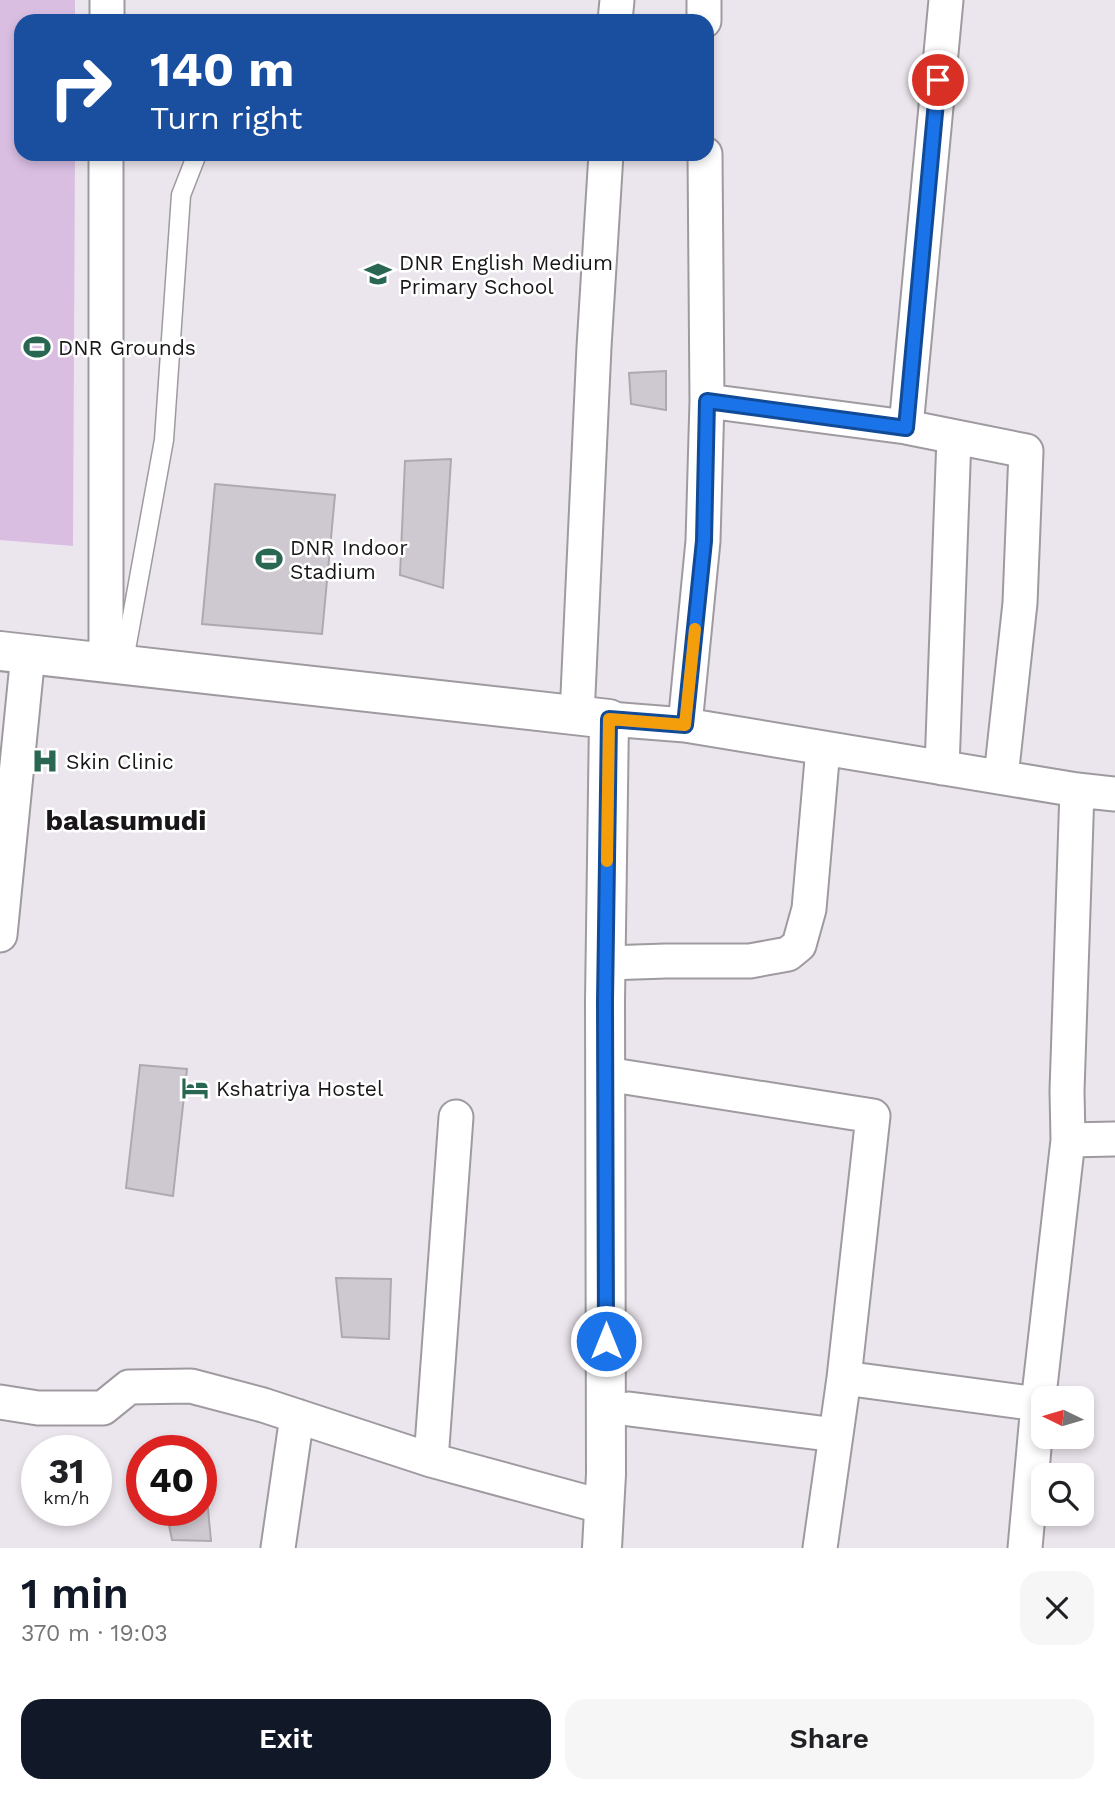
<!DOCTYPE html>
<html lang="en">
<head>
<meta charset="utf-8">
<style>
  body { margin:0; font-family:"Work Sans",sans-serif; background:#f6f6f6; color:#202124; height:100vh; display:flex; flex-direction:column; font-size:26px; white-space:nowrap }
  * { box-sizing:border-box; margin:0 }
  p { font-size:23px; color:#757577 }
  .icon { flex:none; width:38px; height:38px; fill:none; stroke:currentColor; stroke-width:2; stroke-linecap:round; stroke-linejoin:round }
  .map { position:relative; height:1548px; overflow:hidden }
  .panel { display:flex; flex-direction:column; background:#fff; flex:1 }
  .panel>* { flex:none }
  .hud { position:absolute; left:14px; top:14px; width:700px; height:147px; border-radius:21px; box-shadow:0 4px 10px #0003; background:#1a4fa0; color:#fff; overflow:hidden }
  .needle { width:46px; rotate:275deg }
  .fabs { position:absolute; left:1031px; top:1386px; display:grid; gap:14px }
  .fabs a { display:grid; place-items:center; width:63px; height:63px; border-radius:14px; background:#fff; box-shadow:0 4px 10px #0003; font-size:35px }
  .speed { position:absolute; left:21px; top:1435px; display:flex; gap:14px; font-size:35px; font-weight:700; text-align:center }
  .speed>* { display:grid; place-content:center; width:91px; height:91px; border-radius:50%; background:#fff; box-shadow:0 4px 10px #0003; line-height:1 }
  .speed small { font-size:18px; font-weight:400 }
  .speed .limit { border:10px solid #d22; background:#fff; color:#111 }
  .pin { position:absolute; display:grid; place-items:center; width:60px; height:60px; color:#fff; margin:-30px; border:4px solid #fff; border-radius:50%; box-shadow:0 2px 7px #0007 }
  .me { position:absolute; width:77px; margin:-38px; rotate:0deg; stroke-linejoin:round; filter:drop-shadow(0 0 5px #0008) }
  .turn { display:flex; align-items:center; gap:24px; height:147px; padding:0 21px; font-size:32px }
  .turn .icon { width:91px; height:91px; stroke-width:2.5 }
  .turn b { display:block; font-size:49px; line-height:60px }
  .round { display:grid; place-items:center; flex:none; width:74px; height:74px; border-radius:21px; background:#f6f6f6 }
  .overview { display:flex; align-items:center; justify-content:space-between; height:119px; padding:0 21px }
  h1 { font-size:42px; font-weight:600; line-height:52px; color:#111827 }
  .action { display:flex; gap:14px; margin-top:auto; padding:14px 21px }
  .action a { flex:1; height:80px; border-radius:21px; background:#111827; color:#fff; font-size:28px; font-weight:600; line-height:80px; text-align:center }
  .action a+a { background:#f6f6f6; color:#202124 }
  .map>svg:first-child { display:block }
</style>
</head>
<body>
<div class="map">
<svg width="1115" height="1548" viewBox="0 0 1115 1548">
  <rect width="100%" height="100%" fill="#ebe6ed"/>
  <!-- green -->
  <path fill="#d9bee2" d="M0 0H75V21H21V154H75L73 546 0 540Z"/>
  <!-- building -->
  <path fill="#cec9d0" stroke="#aea9af" stroke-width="2" d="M666 371V410L631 404 629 373Z
    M451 459 443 588 400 575 405 461Z
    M215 484 335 495 322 634 202 624Z
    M140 1065 187 1069 173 1196 126 1188Z
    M336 1278 391 1279 389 1339 342 1337Z
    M201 1455H203L211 1541 172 1540 166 1510H201Z"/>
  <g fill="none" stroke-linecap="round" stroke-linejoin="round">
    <!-- lane casing -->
    <g stroke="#9f9aa0" stroke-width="21">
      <path id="lane" d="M123 666 164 440 181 195 197 154"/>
    </g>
    <!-- street casing -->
    <g stroke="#9f9aa0" stroke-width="37">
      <path id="street" d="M704 0V21
        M107 21V0
        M615 21 617 0
        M707 401 906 427 1026 451 1020 603 1001 777
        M906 427 946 0
        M106 664V154
        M577 716 594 347 606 154
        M609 719 685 725 1077 790 1115 794
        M685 725 703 541 707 401 705 154
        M942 768 954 437
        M1077 790 1067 1091 1068 1140 1115 1139
        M0 935 28 654
        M606 963 666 961H750L788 954 799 945 809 909 823 748
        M606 1074 873 1116 844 1378 820 1548
        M844 1378 1038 1404
        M0 1402 38 1408H103L129 1387 191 1386 263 1405 431 1460 604 1507
        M629 1409 836 1435
        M431 1460 456 1117
        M278 1548 297 1416
        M1025 1548 1038 1404 1068 1140"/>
    </g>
    <!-- secondary casing -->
    <g stroke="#9f9aa0" stroke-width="42">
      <path id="secondary" d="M0 651 609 719 605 1001 606 1474 602 1548"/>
    </g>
    <!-- lane -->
    <use href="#lane" stroke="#fff" stroke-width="18"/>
    <!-- street -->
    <use href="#street" stroke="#fff" stroke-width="33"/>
    <!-- secondary -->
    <use href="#secondary" stroke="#fff" stroke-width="38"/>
  </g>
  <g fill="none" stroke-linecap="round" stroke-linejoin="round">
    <!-- route casing -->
    <g stroke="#114b97" stroke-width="18">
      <path id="route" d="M606 1341 605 1001 609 719 685 725 704 541 707 401 906 428 938 80"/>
    </g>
    <!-- route -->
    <use href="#route" stroke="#1a73e8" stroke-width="12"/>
    <!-- slow -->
    <path stroke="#f59e0b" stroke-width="12" d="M607 861 609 719 685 725 695 629"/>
  </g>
  <!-- icons -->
  <defs>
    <g id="school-bare" transform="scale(2.1)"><path d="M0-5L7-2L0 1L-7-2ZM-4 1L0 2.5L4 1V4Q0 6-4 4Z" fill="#2a6752" stroke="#fff" stroke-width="2.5" paint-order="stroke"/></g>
    <g id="stadium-bare" transform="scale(2.1)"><path d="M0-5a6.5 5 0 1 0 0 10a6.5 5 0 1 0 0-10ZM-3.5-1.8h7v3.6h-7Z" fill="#2a6752" stroke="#fff" stroke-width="2.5" paint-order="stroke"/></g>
    <g id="hospital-bare" transform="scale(2.1)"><path d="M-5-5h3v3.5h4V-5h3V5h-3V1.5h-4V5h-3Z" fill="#2a6752" stroke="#fff" stroke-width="2.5" paint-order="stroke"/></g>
    <g id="hotel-bare" transform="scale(2.1)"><path d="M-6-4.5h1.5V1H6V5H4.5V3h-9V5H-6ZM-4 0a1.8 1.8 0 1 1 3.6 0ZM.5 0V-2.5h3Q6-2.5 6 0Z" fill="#2a6752" stroke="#fff" stroke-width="2.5" paint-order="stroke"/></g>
  </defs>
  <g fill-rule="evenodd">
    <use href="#school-bare" x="378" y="274"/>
    <use href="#stadium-bare" x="37" y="347"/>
    <use href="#stadium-bare" x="269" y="559"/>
    <use href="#hospital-bare" x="45" y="761"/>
    <use href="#hotel-bare" x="195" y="1088"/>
  </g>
  <g text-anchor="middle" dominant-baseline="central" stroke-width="5" stroke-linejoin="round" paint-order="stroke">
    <!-- poi labels -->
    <g font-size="21" fill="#181618" stroke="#fff" text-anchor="start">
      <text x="399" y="262">DNR English Medium<tspan x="399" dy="24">Primary School</tspan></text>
      <text x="58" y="347">DNR Grounds</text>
      <text x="290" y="547">DNR Indoor<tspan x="290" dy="24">Stadium</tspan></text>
      <text x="66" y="761">Skin Clinic</text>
      <text x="216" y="1088">Kshatriya Hostel</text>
    </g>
    <!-- district labels -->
    <g font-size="28" font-weight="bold" fill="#181618" stroke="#fff">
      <text x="126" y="820">balasumudi</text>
    </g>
  </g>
</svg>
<div class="fabs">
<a><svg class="needle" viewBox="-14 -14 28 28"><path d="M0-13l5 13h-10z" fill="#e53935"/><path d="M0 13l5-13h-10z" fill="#757577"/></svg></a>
<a><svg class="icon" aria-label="search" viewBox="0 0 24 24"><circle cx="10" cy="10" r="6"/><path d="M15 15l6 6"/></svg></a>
</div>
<div class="speed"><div>31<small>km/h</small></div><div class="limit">40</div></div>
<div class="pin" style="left:938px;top:80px;background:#d93025"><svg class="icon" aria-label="arrive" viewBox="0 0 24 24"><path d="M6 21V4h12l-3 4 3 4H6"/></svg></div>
<svg class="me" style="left:606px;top:1341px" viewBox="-20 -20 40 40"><circle r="17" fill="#1a73e8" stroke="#fff" stroke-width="3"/><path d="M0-11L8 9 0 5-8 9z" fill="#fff"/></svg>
<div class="hud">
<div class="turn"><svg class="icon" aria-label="right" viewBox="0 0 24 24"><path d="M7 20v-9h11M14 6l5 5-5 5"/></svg><div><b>140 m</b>Turn right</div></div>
</div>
</div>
<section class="panel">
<div class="overview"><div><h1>1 min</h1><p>370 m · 19:03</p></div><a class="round"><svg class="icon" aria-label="close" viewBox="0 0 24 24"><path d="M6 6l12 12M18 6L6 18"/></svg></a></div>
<div class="action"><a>Exit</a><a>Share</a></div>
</section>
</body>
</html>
